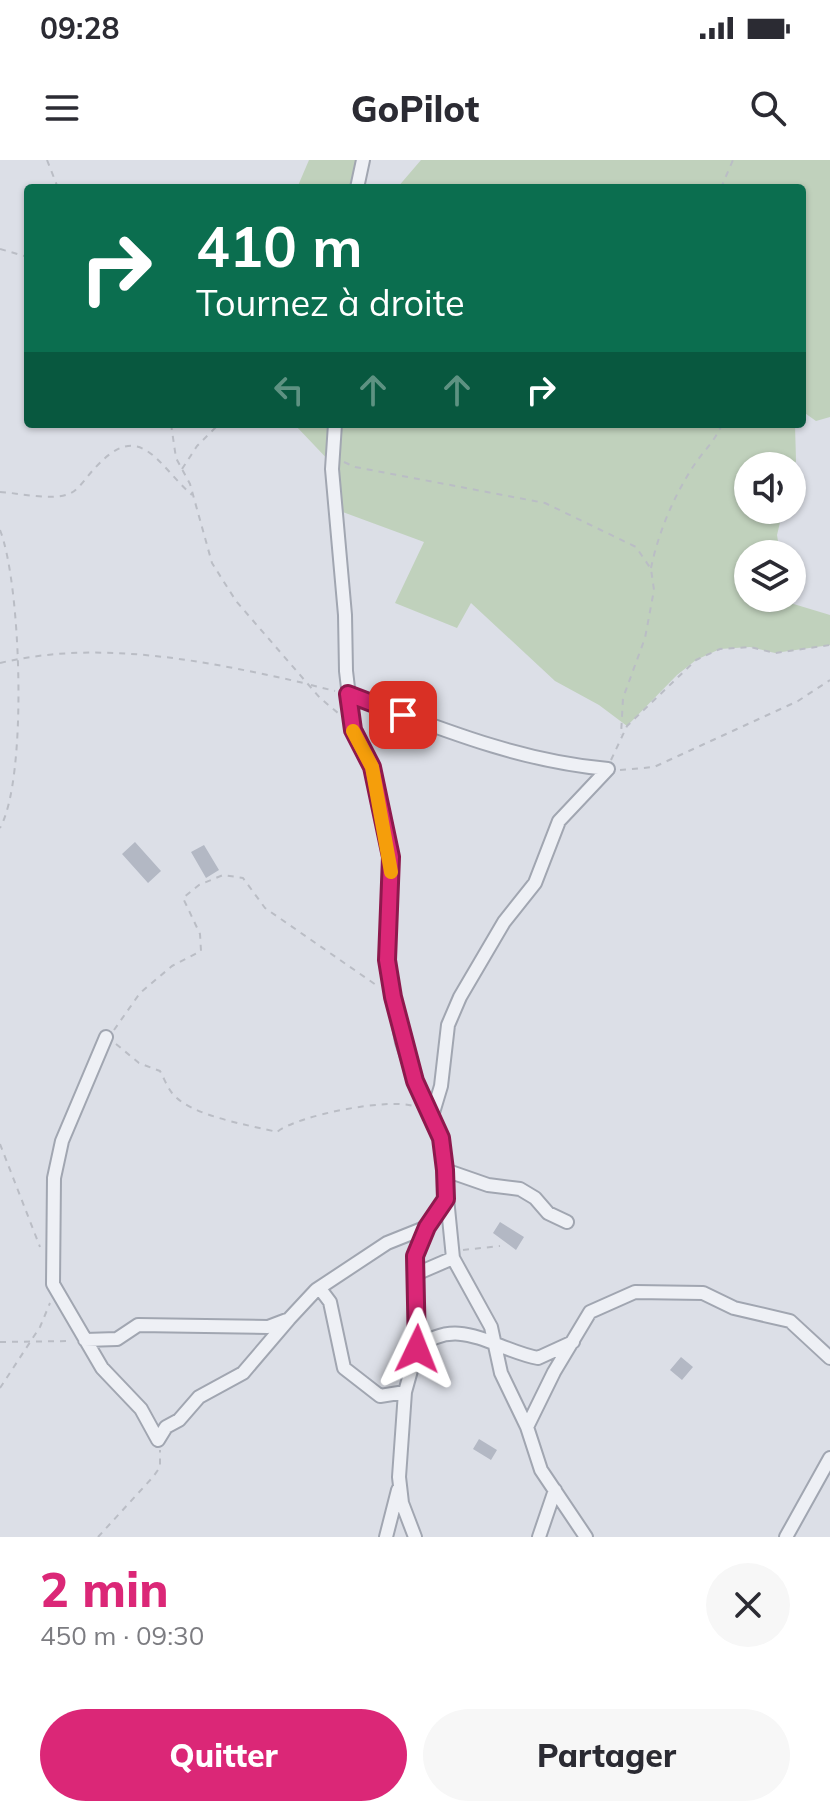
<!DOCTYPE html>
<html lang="fr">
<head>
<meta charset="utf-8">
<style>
  body { margin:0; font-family:Mulish,sans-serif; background:#f7f7f7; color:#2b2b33; height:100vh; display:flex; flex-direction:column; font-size:30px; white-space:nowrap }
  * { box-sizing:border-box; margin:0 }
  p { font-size:26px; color:#7c7c81 }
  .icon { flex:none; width:44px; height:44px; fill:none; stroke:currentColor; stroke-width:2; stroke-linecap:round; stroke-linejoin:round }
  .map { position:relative; height:1377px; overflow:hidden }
  .sheet { display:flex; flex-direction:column; background:#fff; flex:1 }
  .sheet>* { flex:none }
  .guide { position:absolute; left:24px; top:24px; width:782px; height:244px; border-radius:8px; box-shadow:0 2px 6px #0004; background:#0b6e4f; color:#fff; overflow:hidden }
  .buttons { position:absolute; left:734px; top:292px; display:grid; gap:16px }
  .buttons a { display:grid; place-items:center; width:72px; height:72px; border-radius:50%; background:#fff; box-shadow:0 2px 6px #0004; font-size:40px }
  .pin { position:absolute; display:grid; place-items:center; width:68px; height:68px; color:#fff; margin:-34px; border-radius:16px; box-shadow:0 4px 12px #0006 }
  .me { position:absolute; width:88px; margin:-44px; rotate:2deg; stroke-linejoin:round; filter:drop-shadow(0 0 6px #0008) }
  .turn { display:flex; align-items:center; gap:28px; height:168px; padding:0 40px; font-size:36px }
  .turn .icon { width:104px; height:104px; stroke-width:2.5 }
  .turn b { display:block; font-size:56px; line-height:68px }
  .lanes { display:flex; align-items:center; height:76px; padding:0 40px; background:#0003; justify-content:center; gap:40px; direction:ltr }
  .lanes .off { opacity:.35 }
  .round { display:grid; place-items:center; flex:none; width:84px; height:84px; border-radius:42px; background:#f7f7f7 }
  .head { display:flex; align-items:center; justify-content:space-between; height:136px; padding:0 40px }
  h1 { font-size:48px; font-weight:800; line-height:60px; color:#db2777 }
  .cta { display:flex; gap:16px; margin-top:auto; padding:16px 40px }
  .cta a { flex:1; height:92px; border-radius:48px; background:#db2777; color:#fff; font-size:32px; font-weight:800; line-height:92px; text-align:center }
  .cta a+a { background:#f7f7f7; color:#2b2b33 }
  .status { display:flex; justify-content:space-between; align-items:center; height:56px; padding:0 40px; background:#fff; direction:ltr }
  .status svg { height:22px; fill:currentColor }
  header { display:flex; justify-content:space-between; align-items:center; height:104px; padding:0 40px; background:#fff; font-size:36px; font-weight:800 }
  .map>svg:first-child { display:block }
</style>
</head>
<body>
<div class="status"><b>09:28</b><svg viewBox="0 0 49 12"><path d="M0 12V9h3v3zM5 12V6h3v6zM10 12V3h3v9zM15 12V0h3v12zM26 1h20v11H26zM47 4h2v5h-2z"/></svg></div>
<header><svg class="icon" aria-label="menu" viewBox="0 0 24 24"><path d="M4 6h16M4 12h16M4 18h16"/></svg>GoPilot<svg class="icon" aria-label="search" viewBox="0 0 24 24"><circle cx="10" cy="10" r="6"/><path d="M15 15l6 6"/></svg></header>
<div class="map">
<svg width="830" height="1377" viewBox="0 0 830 1377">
  <rect width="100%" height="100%" fill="#dcdfe7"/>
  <!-- green -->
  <path fill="#c0d1bc" d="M309 0H362L355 28H297Z
    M421 0H830V257L816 261 802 251V28H397Z
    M294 264H795L796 301 792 317V306H748V350H783L777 375 780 394H748V438H786L787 442 830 455V485L775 493 750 487 720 489 696 500 677 515 627 566 599 545 555 521 471 443 457 468 395 443 424 382 340 351 335 307Z"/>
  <!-- building -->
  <path fill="#b3b8c4" d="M135 682 161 711 148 723 122 694Z
    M204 685 219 710 206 718 191 692Z
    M500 1062 524 1077 516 1090 493 1073Z
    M681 1197 693 1207 682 1220 670 1210Z
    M479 1279 497 1290 491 1300 473 1289Z"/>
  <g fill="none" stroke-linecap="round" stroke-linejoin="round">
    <!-- minor casing -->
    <g stroke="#a1a6b1" stroke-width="16">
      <path id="minor" d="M357 28 363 0
        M335 264 332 309 345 455 346 511 353 570 372 607 391 697 387 800 402 882 415 921 441 978 453 1098 491 1167 501 1213 527 1267 541 1310 586 1377
        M348 534C434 566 516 601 608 609
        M106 877 62 981 54 1018 53 1124 102 1208 141 1249 158 1280 166 1267 179 1260 199 1237 243 1213 289 1159
        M432 956 441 926 448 865 460 837 504 762 535 723 559 661 608 609
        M445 1010 488 1025 520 1029 535 1038 548 1053 567 1062
        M416 1114 453 1098
        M316 1130 387 1083 427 1067
        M85 1180 117 1179 138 1165 268 1167 289 1159 316 1130H321L330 1142 344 1208 380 1236 405 1232
        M417 1189C458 1153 494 1190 538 1198L573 1182
        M527 1267 554 1212 590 1152 635 1132 703 1133 734 1148 790 1161 830 1198
        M386 1377 398 1330
        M415 1377 402 1343 399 1317 405 1232 417 1189 415 1096 427 1067 445 1041
        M539 1377 555 1330
        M786 1377 830 1298"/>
    </g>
    <!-- path -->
    <path stroke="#babdc5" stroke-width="2" stroke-dasharray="6 6" stroke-linecap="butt" d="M47 0 58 28
      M721 28 733 0
      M0 89 28 97
      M171 264 176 298 190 324 212 403 236 441 320 538 338 553
      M344 302 355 307 545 343 636 387 651 409 654 430 645 478 623 538 621 575
      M182 309 197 286 219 264
      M0 332C20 333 50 341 69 334 79 330 87 316 95 308 140 258 157 304 192 335
      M0 370C21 423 28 618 0 668
      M651 408C658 374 673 338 691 310 701 293 715 282 722 264
      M0 503C100 479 206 501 304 523
      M311 525 335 531
      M611 600 627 566 696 500 720 489 750 487 775 493 830 485
      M620 610 654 607 798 541 830 520
      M114 870 140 833 172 806 201 791 200 774 183 738 199 725 223 715 243 718 265 748 379 827
      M116 884 139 903 160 911C164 918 167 927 172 933 190 956 249 965 277 972 298 955 388 938 413 946
      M0 984 40 1087
      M463 1090 500 1086
      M0 1182 71 1181
      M0 1228 40 1167 50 1143
      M98 1377 153 1317 160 1307V1290"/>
    <!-- minor -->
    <use href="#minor" stroke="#eef0f5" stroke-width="12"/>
  </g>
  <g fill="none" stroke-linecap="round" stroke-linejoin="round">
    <!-- route casing -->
    <g stroke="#8e194d" stroke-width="20">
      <path id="route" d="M403 555 348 534 353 570 372 607 391 697 387 800 393 837 415 921 441 978 445 1010 446 1039 427 1067 415 1096 417 1189"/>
    </g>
    <!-- route -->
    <use href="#route" stroke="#db2777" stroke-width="14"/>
    <!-- slow -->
    <path stroke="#f59e0b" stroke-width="14" d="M353 571 372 607 391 712"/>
  </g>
</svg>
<div class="buttons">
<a><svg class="icon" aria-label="sound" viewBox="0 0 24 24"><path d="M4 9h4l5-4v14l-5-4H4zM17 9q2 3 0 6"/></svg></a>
<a><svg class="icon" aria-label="layers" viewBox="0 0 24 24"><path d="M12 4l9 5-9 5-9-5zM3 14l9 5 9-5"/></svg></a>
</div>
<div class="pin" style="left:403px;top:555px;background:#d93025"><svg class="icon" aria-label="arrive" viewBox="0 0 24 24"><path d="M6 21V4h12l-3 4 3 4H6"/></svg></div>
<svg class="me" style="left:417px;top:1189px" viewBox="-20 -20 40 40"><path d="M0-17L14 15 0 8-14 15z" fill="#db2777" stroke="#fff" stroke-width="4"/></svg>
<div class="guide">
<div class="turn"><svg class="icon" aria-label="right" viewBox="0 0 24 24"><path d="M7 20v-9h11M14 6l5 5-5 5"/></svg><div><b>410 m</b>Tournez à droite</div></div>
<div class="lanes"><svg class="icon off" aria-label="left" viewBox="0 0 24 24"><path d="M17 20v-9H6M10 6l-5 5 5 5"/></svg><svg class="icon off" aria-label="ahead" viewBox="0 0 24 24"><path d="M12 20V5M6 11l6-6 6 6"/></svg><svg class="icon off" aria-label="ahead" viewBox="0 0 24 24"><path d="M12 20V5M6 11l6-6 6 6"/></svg><svg class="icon" aria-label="right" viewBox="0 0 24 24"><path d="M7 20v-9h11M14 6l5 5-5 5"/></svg></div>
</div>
</div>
<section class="sheet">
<div class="head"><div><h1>2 min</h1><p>450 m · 09:30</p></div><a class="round"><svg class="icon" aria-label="close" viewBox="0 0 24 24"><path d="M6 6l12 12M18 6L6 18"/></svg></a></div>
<div class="cta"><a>Quitter</a><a>Partager</a></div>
</section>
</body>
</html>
